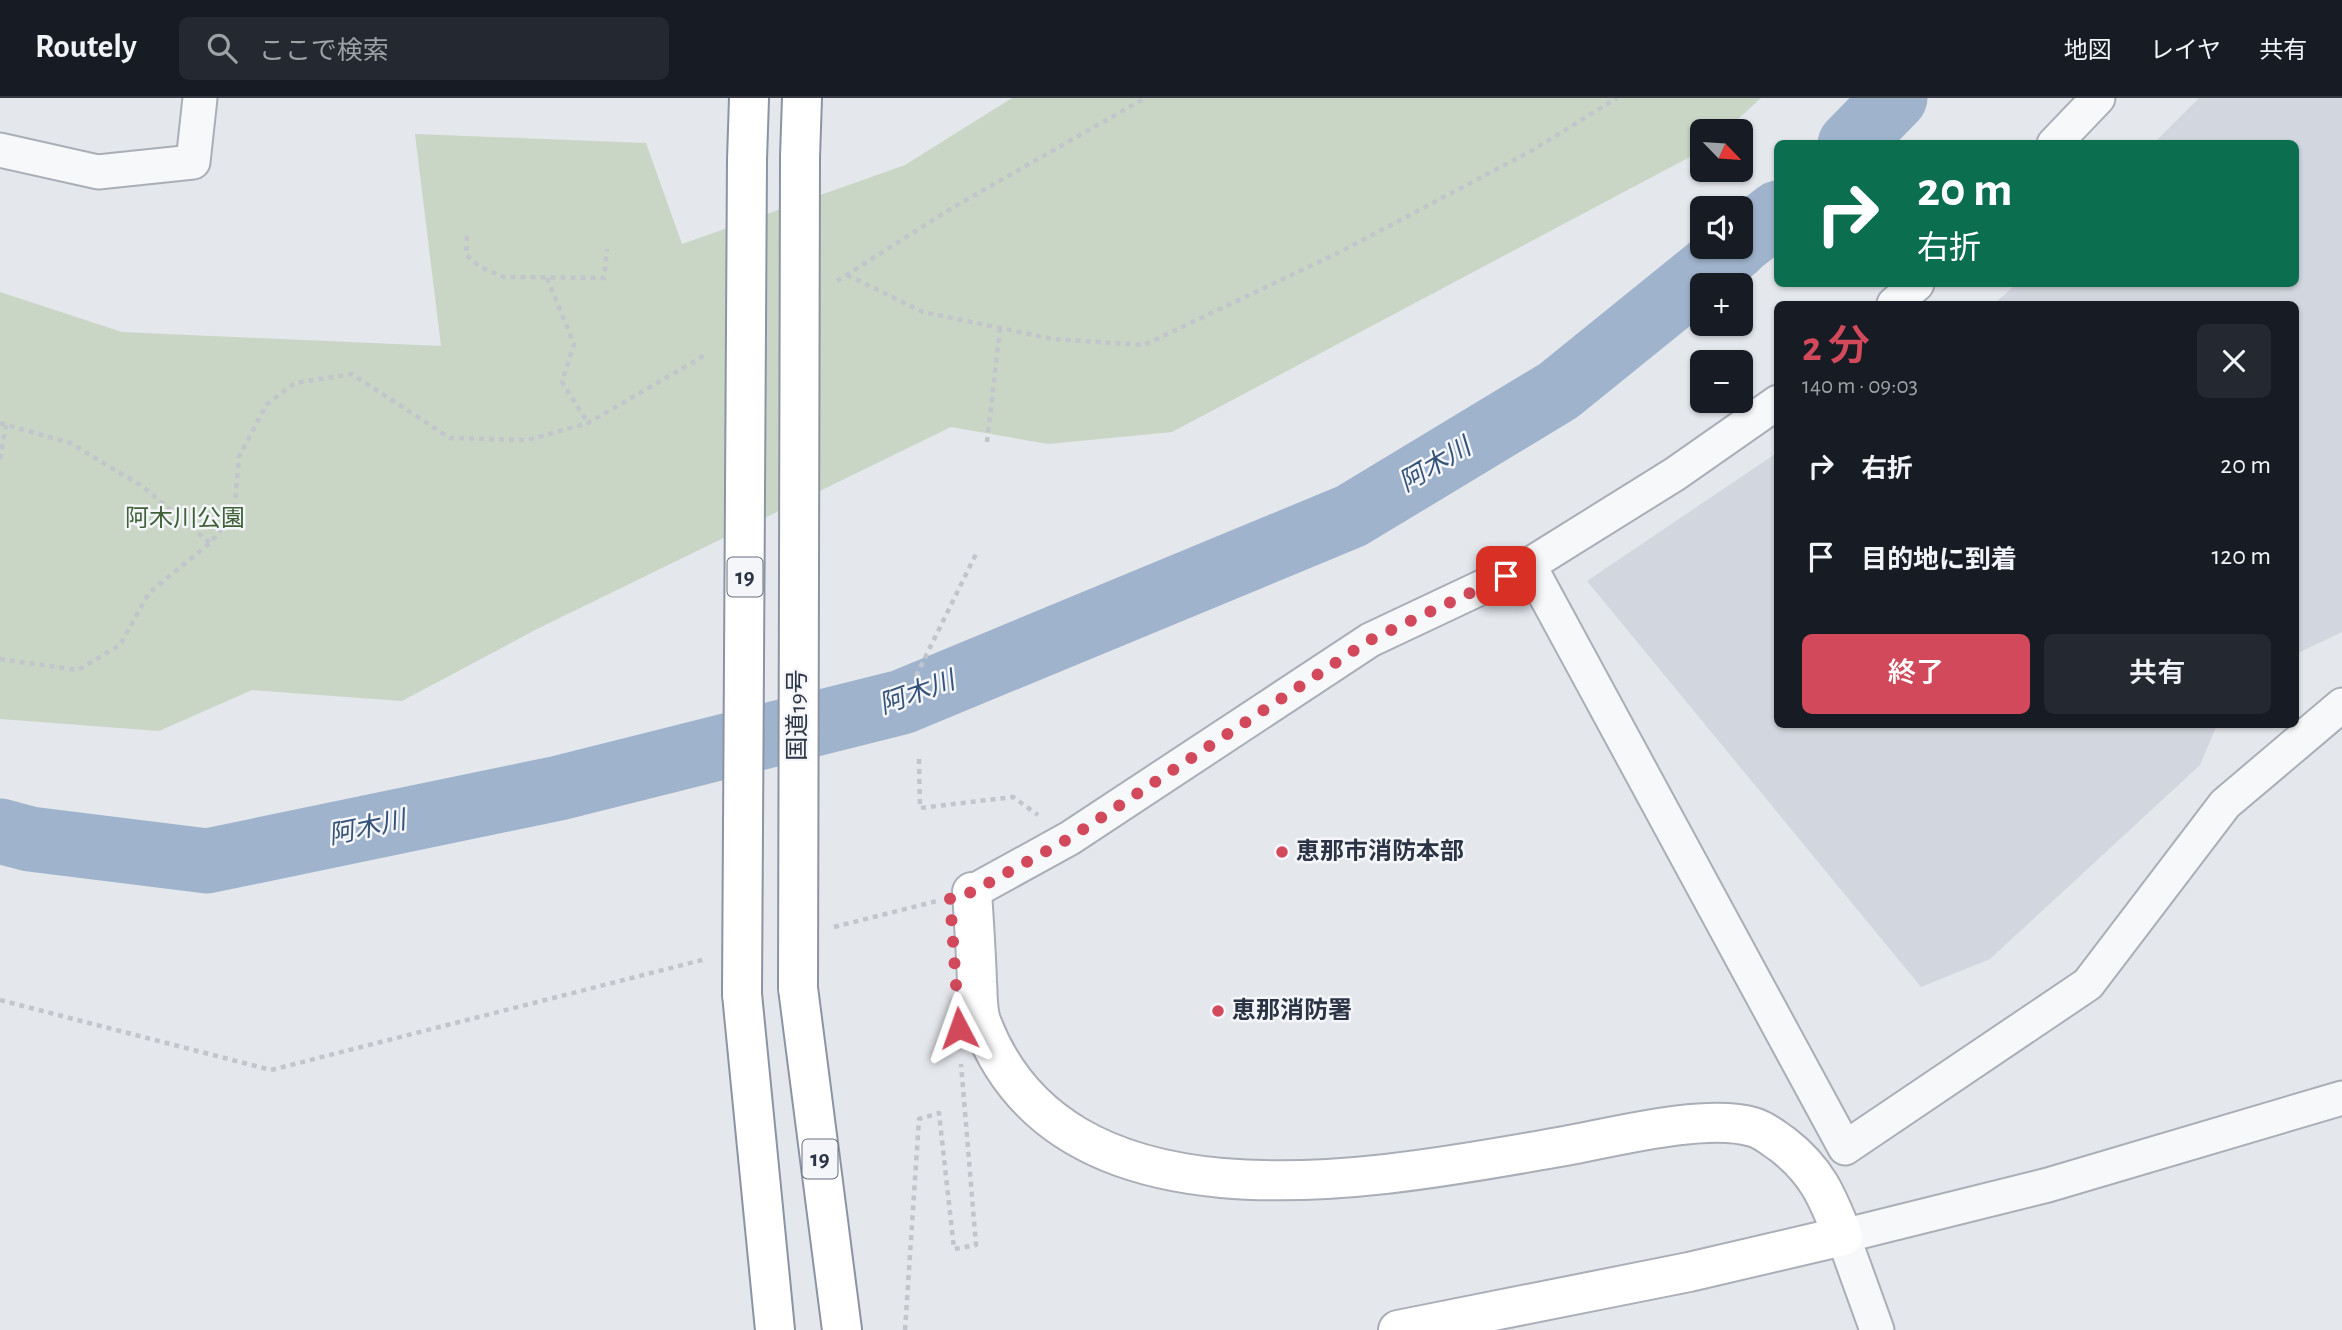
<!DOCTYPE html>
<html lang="ja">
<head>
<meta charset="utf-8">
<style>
  body { margin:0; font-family:"Alegreya Sans","Noto Sans JP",sans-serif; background:#242831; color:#f1f3f6; height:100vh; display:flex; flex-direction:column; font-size:26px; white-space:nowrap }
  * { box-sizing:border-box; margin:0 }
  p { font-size:23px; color:#9ea1a6 }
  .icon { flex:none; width:38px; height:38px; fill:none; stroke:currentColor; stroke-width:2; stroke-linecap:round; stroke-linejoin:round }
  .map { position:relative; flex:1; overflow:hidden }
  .panel { position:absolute; left:1774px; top:203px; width:525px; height:427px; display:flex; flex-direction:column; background:#171b24; border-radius:10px; box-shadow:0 2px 5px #0004 }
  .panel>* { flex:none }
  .guide { position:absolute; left:1774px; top:42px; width:525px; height:147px; border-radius:10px; box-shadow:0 2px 5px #0004; background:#0b6e4f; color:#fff; overflow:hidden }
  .needle { width:46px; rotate:115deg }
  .controls { position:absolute; left:1690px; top:21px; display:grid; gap:14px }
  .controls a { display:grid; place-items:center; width:63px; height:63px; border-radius:10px; background:#171b24; box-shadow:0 2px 5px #0004; font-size:35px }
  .pin { position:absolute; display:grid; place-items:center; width:60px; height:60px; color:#fff; margin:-30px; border-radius:14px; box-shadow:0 4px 10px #0006 }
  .me { position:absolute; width:77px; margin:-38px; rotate:356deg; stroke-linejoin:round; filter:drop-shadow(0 0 5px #0008) }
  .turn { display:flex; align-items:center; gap:24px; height:147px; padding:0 28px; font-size:32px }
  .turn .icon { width:91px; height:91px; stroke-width:2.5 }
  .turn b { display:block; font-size:49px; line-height:60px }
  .round { display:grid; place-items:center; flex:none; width:74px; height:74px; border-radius:10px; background:#242831 }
  .headline { display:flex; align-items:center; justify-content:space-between; height:119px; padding:0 28px }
  h1 { font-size:42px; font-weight:600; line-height:52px; color:#d1495b }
  .action { display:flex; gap:14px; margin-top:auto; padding:14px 28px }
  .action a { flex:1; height:80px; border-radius:10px; background:#d1495b; color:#fff; font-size:28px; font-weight:600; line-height:80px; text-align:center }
  .action a+a { background:#242831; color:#f1f3f6 }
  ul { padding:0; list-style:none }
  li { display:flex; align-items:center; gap:21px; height:91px; padding:0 28px }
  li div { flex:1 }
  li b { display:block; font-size:26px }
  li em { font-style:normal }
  header { display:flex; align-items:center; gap:42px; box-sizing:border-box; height:98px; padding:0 35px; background:#171b24; border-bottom:2px solid #363941 }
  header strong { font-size:33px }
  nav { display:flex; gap:38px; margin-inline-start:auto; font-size:24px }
  .search { width:490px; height:63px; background:#242831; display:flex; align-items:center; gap:18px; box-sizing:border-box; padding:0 24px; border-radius:10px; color:#9ea1a6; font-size:26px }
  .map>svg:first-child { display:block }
</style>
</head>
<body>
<header>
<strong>Routely</strong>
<div class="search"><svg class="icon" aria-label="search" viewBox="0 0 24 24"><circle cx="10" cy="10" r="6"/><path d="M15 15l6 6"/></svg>ここで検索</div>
<nav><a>地図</a><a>レイヤ</a><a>共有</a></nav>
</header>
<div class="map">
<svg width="2342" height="1232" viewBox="0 0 2342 1232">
  <rect width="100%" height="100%" fill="#e4e7ec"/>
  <!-- built -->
  <path fill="#d2d6de" d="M2199 0H2342V534L2296 556V206H1994L2016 186H2296V46L2154 45Z
    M1778 354V626L2217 627 2200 667 1990 861 1921 889 1587 483Z"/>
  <!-- green -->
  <path fill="#c9d6c5" d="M1012 0H1761L1725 33H1703V52L1172 334 1048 346 951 329 537 531 402 603 252 592 159 633 0 621V194L122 234 441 248 415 36 646 45 682 146 905 67Z"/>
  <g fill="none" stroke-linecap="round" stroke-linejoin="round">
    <!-- river -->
    <path stroke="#9fb4cc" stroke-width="65" d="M1850 46 1895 0
      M1741 144 1778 115
      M0 733 30 741 207 763 559 690 902 604 1351 418 1558 293 1736 149"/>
    <!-- street casing -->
    <g stroke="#a9aeb7" stroke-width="37">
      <path id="street" d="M2054 46 2098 0
        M0 52 98 74 193 64 200 0
        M1894 206 1917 186
        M1529 467 1845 1050 2088 886 2225 706 2342 607
        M972 794 1070 740 1370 542 1529 467 1675 376 1778 304
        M1877 1232 1843 1138 2048 1087 2342 1000"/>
    </g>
    <!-- secondary casing -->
    <g stroke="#a9aeb7" stroke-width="42">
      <path id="secondary" d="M972 794C974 824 976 854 977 884 978 896 977 911 981 923 1064 1147 1386 1079 1565 1048 1614 1039 1706 1015 1753 1029 1764 1032 1773 1040 1782 1046 1817 1073 1827 1098 1843 1138L1689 1174 1398 1232"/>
    </g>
    <!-- highway casing -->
    <g stroke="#8b94a3" stroke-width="42">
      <path id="highway" d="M800 59 802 0
        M747 62 749 0
        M798 890 842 1232
        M742 896 775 1232"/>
    </g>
    <!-- path -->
    <path stroke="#c2c5cb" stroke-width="4.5" stroke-dasharray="5 5" stroke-linecap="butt" d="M467 138 466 157 480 169 504 179 604 180 607 151
      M847 177 923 214 1053 241 1144 247 1340 154 1531 53 1617 0
      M547 180 574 246 562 284 588 325
      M837 183 952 110 1145 0
      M0 325 70 345 142 388 210 445
      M987 344 1000 230
      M0 361 6 327
      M0 561 78 572 120 547 149 495 210 445 234 417 239 359 266 307 295 285 352 276 450 340 528 342 588 325 707 256
      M916 578 977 454
      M919 661 920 710 1013 699 1038 717
      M834 829 937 803
      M0 902 271 972 706 861
      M905 1232 919 1021 939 1015 954 1151 976 1147 961 966"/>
    <!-- street -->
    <use href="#street" stroke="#f7f8fa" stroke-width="33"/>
    <!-- secondary -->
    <use href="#secondary" stroke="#fff" stroke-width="38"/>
    <!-- highway -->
    <use href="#highway" stroke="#fff" stroke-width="38"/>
    <!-- highway-bridge casing -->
    <g stroke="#8b94a3" stroke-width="42" stroke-linecap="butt">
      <path id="highway-bridge" d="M798 890 800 59
        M742 896 747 62"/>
    </g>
    <!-- highway-bridge -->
    <use href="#highway-bridge" stroke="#fff" stroke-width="38"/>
  </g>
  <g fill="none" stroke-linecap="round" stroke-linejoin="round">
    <!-- route -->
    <path stroke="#d1495b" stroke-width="12" stroke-dasharray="0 21.6" d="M959 930 950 800 972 794 1070 740 1370 542 1506 478"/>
  </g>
  <!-- markers -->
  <g fill="#d1495b" stroke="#f4f6f9" stroke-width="2.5">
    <circle cx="1282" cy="754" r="7"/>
    <circle cx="1218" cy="913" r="7"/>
  </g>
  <g text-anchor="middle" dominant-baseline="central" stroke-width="5" stroke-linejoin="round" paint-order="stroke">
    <!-- shield labels -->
    <g fill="#f4f6f9" stroke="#676e7b" stroke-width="2">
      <rect x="727.5" y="459.5" width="35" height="39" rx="5"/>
      <rect x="802.5" y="1041.5" width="35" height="39" rx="5"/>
    </g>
    <g font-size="23" font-weight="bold" fill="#2b3445">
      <text x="745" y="479">19</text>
      <text x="820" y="1061">19</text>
    </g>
    <!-- park labels -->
    <g font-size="24" fill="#3f6138" stroke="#f4f6f9">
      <text x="185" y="421">阿木川公園</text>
    </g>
    <!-- street labels -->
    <g font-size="24" fill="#2b3445" stroke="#f4f6f9">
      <text transform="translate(798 617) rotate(-90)">国道19号</text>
    </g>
    <!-- poi labels -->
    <g font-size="24" font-weight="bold" fill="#2b3445" stroke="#f4f6f9" text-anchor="start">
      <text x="1296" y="754">恵那市消防本部</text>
      <text x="1232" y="913">恵那消防署</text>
    </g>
    <!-- water labels -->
    <g font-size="26" font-style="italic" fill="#34527a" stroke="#f4f6f9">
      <text transform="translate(1435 367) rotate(-31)">阿木川</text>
      <text transform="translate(917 595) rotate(-20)">阿木川</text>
      <text transform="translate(367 730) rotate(-12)">阿木川</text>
    </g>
  </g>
</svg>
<div class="controls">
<a><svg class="needle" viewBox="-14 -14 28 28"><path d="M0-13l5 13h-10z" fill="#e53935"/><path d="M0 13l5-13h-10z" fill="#9ea1a6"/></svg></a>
<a><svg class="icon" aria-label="sound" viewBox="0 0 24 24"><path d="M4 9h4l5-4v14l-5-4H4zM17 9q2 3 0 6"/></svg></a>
<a>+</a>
<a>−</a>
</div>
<div class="pin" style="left:1506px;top:478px;background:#d93025"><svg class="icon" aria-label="arrive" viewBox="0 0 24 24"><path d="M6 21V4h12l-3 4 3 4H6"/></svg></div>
<svg class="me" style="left:959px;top:930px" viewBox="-20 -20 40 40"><path d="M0-17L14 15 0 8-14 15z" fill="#d1495b" stroke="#fff" stroke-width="4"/></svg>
<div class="guide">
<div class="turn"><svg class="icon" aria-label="right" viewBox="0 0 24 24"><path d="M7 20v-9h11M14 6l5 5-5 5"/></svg><div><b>20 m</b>右折</div></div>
</div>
<section class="panel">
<div class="headline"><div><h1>2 分</h1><p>140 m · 09:03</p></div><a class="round"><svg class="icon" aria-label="close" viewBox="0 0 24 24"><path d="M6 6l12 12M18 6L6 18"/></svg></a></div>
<ul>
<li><svg class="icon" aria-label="right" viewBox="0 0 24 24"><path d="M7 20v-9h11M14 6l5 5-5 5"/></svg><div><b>右折</b></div><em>20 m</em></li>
<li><svg class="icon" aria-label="arrive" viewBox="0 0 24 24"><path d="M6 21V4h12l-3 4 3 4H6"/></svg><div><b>目的地に到着</b></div><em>120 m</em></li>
</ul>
<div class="action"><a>終了</a><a>共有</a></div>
</section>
</div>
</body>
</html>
